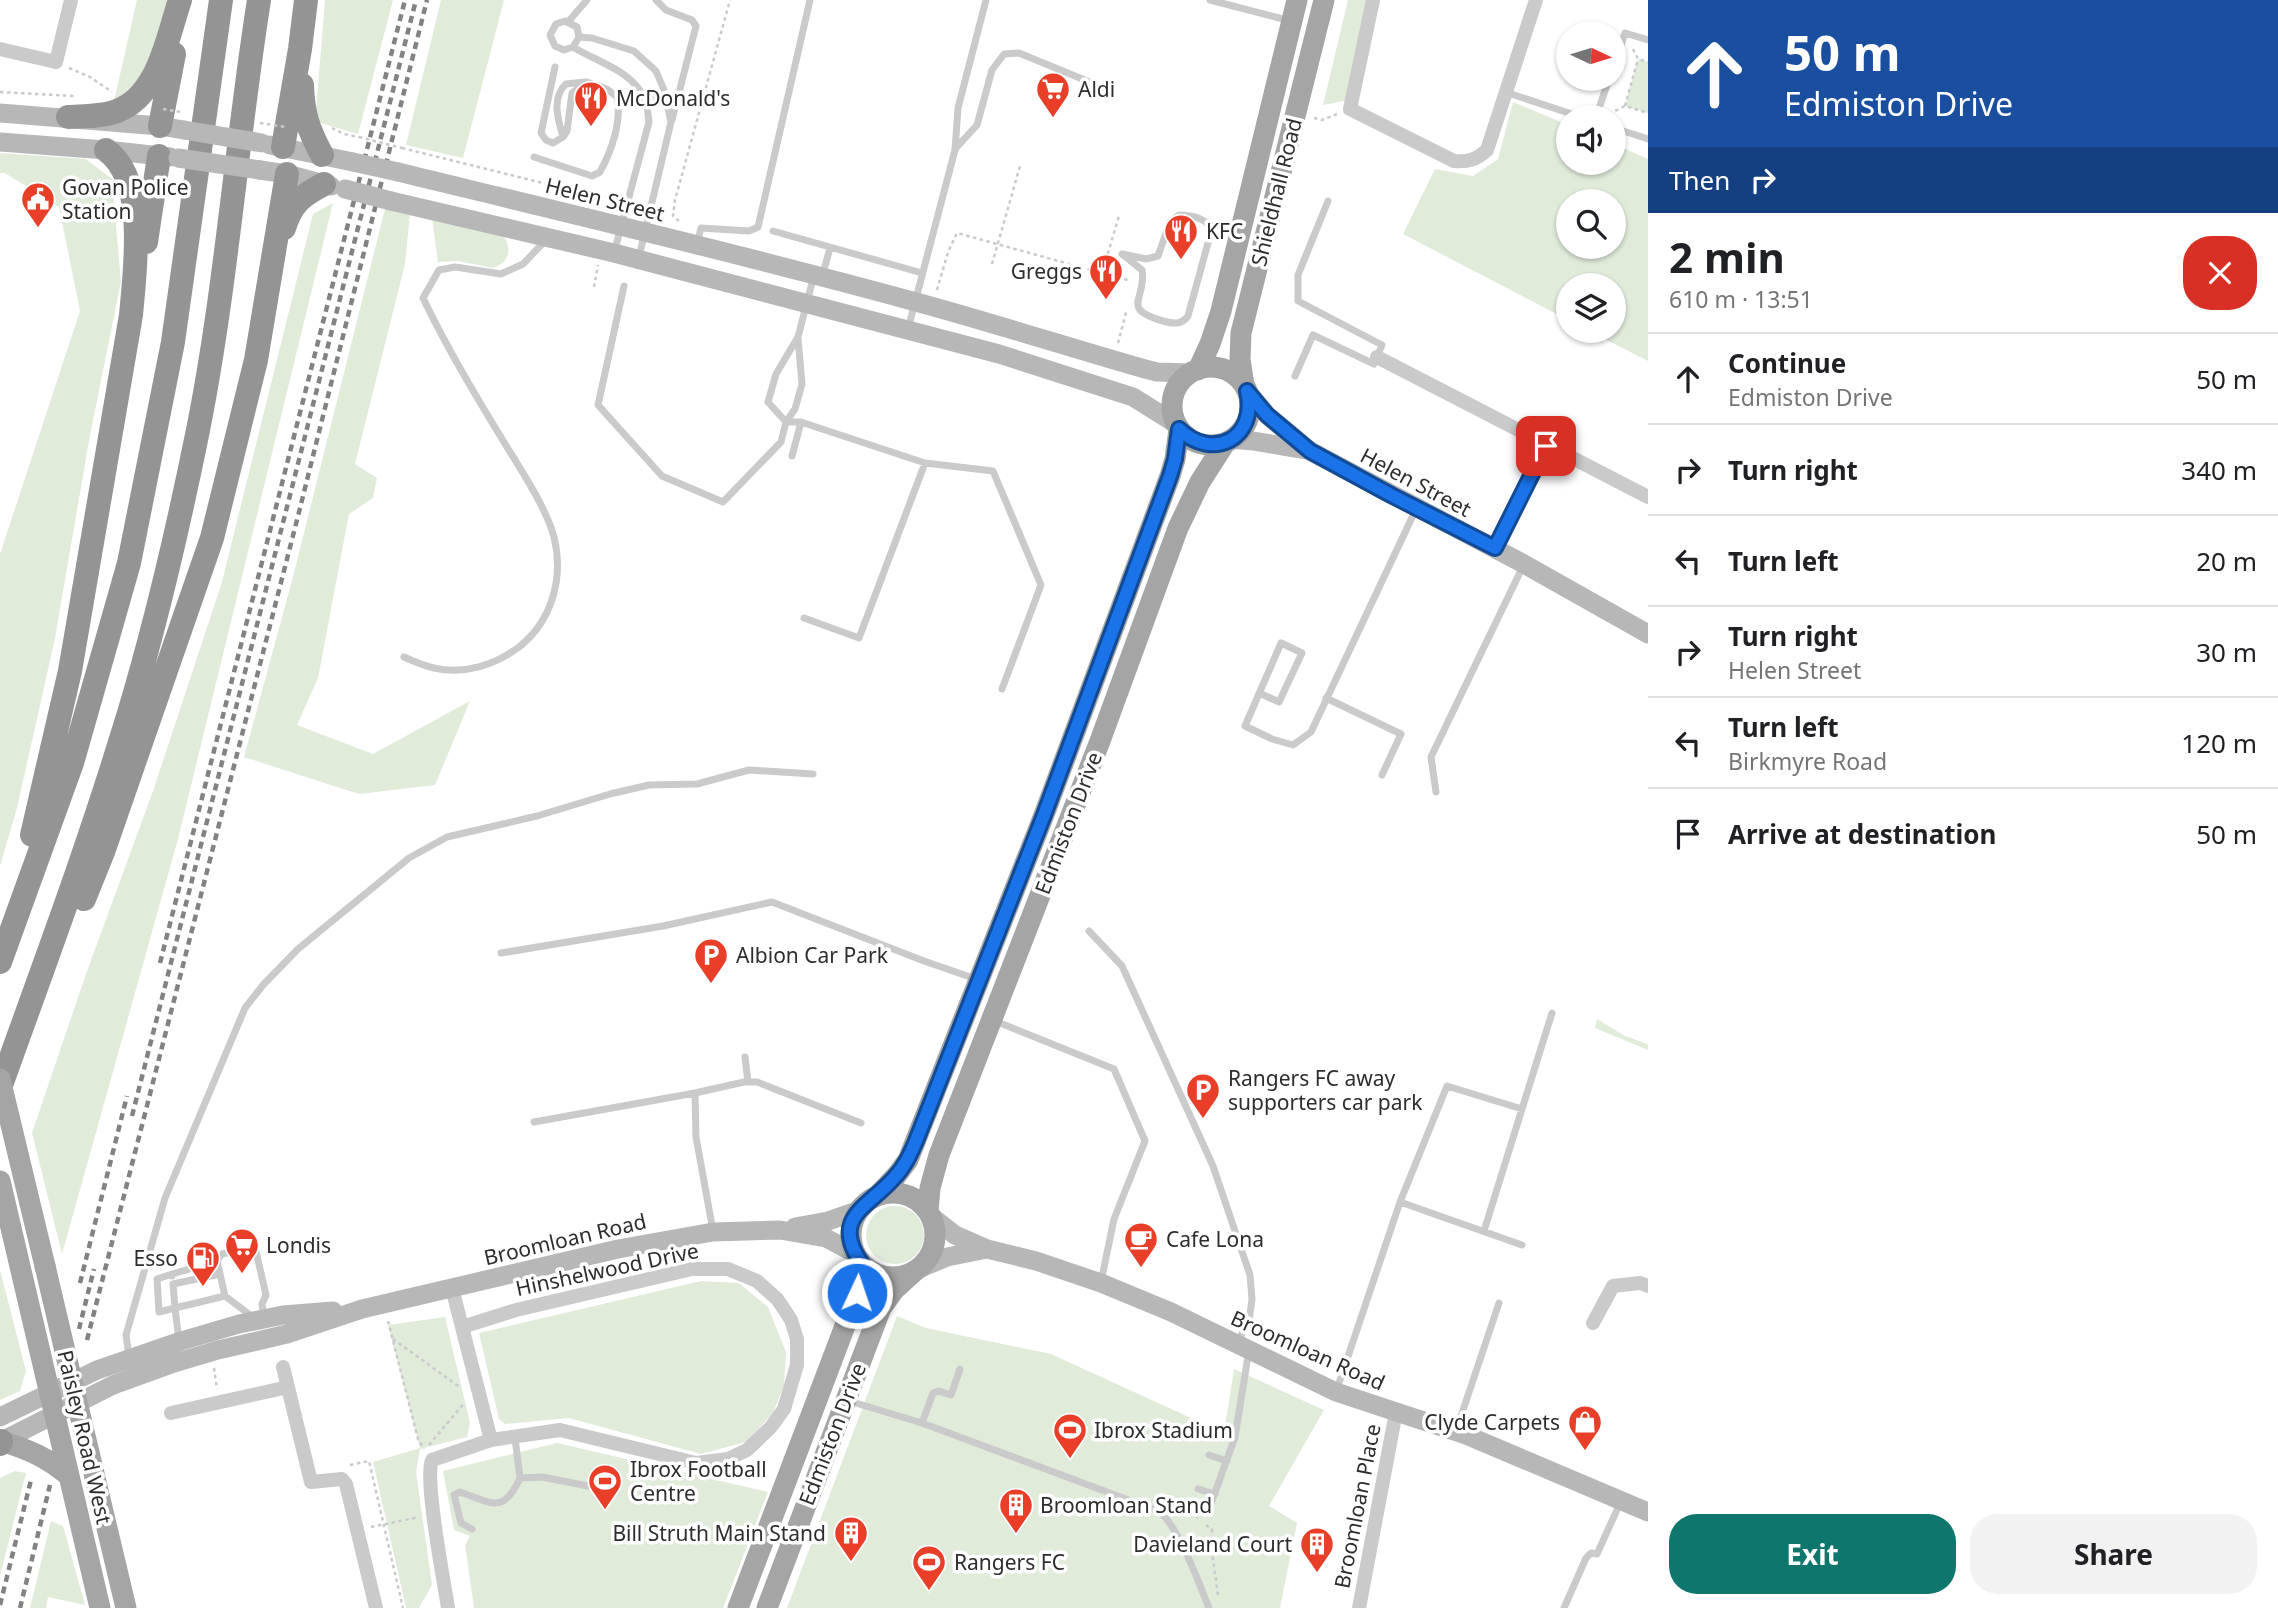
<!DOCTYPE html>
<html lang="en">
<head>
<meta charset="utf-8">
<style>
  body { margin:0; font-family:"Noto Sans",sans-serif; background:#f2f2f2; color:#202124; height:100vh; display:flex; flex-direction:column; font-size:26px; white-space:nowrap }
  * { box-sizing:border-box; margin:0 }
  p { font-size:23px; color:#757577 }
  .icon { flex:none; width:38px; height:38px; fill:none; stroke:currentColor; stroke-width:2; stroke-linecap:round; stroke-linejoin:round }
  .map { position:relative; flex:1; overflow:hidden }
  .panel { display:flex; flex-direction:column; background:#fff; width:630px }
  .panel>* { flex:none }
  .top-card { background:#1a4fa0; color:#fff; overflow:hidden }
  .needle { width:46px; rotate:94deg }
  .controls { position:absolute; left:1556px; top:21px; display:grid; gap:14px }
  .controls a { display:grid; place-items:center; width:70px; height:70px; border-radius:50%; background:#fff; box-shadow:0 2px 5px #0004; font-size:35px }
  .pin { position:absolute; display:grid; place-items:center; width:60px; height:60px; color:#fff; margin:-30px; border-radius:14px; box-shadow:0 4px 10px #0006 }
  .me { position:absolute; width:77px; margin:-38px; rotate:3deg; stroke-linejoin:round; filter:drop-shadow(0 0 5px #0008) }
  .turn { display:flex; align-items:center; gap:24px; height:147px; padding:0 21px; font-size:32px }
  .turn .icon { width:91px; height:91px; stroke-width:2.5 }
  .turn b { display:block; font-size:49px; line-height:60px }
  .then { display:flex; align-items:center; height:66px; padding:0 21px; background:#0003; gap:14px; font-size:26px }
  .round { display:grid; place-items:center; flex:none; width:74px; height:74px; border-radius:28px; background:#f2f2f2 }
  .summary { display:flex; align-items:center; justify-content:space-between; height:119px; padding:0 21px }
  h1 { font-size:42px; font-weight:700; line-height:52px }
  .action { display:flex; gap:14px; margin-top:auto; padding:14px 21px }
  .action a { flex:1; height:80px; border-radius:28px; background:#0f766e; color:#fff; font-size:28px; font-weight:700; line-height:80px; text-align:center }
  .action a+a { background:#f2f2f2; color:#202124 }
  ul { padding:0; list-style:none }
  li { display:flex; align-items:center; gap:21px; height:91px; padding:0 21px; border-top:2px solid #e0e0e0 }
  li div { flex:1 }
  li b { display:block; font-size:26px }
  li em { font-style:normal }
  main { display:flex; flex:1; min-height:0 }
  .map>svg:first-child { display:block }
</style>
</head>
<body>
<main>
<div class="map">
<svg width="1648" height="1608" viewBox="0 0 1648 1608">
  <rect width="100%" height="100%" fill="#fff"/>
  <!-- green -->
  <path fill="#e0ebda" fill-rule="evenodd" d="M137 0H172L143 77 114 101Z
    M325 0H393L358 134 317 122 316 111Z
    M441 0H504L463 158 406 145Z
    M1348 0H1367L1349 100 1323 105Z
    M1638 59 1648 62V113L1625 106Z
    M1513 102 1568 125V163H1614V144L1648 159V361L1589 331H1614V285H1568V320L1403 234 1435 169 1473 176 1498 159ZM1568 201H1614V247H1568Z
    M0 153 86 159 112 179 121 282 90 435 55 638 17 808 0 866V554L80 311 59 207 5 173H0Z
    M333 203 178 839 62 1254 32 1133 86 974 153 791 222 582 313 214Z
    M385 209 410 213 405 264 355 464 377 478 373 498 349 514 318 678 297 725 373 754 470 701 435 785 359 794 244 757 294 573Z
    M432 218 504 237C513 250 508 263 493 268L458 261 438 262Z
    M1597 1019 1625 1036 1648 1044V1050L1595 1028Z
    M866 1235a29 29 0 1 1 58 0a29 29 0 1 1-58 0Z
    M0 1270 26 1371 20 1391 0 1400Z
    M701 1281 739 1283 768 1307 786 1352 784 1385 773 1413 746 1442 701 1454 569 1418 505 1424 499 1419 479 1333Z
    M897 1316 926 1328 1051 1354 1224 1433 1234 1369 1324 1410 1269 1506 1297 1523 1280 1608H787Z
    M445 1317 470 1423 467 1437 420 1449 416 1472 432 1585 419 1608H406L373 1462 420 1448 388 1325Z
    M557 1443 768 1492 723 1608H474L465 1545 470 1536 454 1530 443 1471Z
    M15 1471 26 1473 0 1576V1478Z
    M51 1521 63 1526 85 1605 48 1597 46 1608H30Z"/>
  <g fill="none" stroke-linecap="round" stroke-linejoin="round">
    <!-- path -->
    <path stroke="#cacaca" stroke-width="2.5" stroke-dasharray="3.5 3.5" stroke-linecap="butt" d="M1633 49 1638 59 1648 62
      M69 68 90 77 112 92
      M0 92 74 96
      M1625 106 1638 59
      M1609 114 1625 106 1648 113
      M1314 118 1322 120 1337 114
      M332 128 344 134 359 137
      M402 148 603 198 615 195
      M679 221 673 216 675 200 730 0
      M992 264 1020 166
      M1104 273 1131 281
      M594 287 598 265
      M937 290 948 252 957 233 1102 273 1119 216
      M1118 343 1127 309
      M388 1321 418 1439 424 1449
      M393 1339 461 1388
      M214 1368 217 1389
      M429 1445 465 1402
      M350 1465 369 1461 403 1608
      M1196 1499 1191 1513 1198 1518
      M1206 1525 1212 1529 1211 1545 1218 1595
      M371 1527 419 1517"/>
    <!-- lane -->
    <path stroke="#cacaca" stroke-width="7" d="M656 0 666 10 692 20 696 26 672 120
      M1210 0 1291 21
      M568 22 587 0
      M579 37 592 38 634 51 656 71 664 90 671 122 639 257
      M573 47 579 37 577 27 565 21 556 24 550 35 555 46 564 50 573 47C597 62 634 71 645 100 648 107 648 115 649 122L614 253
      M1614 66 1625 33 1648 40
      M1505 92 1581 117
      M643 95 655 97 664 90
      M1596 117 1609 79
      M1614 128 1648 139
      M563 137C558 120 551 98 566 84L585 82
      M955 149 977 125 992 70 1004 54 1019 53 1109 90
      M534 157 592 176 600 172C612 150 622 121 617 97L607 89 587 82 572 93 567 131 563 137 553 143 546 140 541 133 555 67
      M1179 215C1191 215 1209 218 1211 232L1188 316C1181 325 1174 324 1163 321 1119 308 1147 300 1142 270L1122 254 1146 259 1158 256 1170 222Z
      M773 231 922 273
      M697 244 701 228 749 231 758 227 810 0
      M814 275 798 337 776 374 768 402 786 422H801L925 463 993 471 1041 585 1002 689
      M822 277 830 248
      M624 286 598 405 662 476 723 502 781 442 786 422 795 409 802 384 798 338
      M908 329 955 150 958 108 986 0
      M1295 376 1313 335 1374 364 1382 345 1298 301V275L1328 201
      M792 456 801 422
      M804 618 859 638 925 463
      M404 657C413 661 424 666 434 668 464 675 495 665 519 647 552 621 564 578 554 537 547 510 522 471 507 447 477 398 448 350 423 298L439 270 455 267 501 274 523 264 545 241
      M1259 693 1279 702 1302 653 1281 643 1245 726 1272 739 1293 745 1311 732 1416 509
      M1326 698 1401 734 1382 775
      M1436 792 1431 757 1524 564
      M1089 931 1122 966 1213 1166 1250 1275 1252 1299 1249 1321 1237 1343
      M501 953 663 926 772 902 924 961 976 979
      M995 1021 1114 1069 1145 1141 1114 1219 1101 1282
      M745 1057 748 1082
      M695 1093 744 1082H757L861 1123
      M534 1122 695 1093 696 1137 713 1231
      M1400 1202 1522 1245
      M1484 1231 1522 1109
      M217 1261 222 1254 255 1247 266 1295 262 1304 264 1318
      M172 1274 157 1279 159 1312 175 1308 173 1284 220 1274 225 1296
      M172 1276V1274L217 1261 220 1274
      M179 1341 175 1308 225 1296 254 1318
      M129 1356 126 1335 165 1198 245 1008 263 985 298 949 409 858 447 837 537 816 610 794 649 785 697 784 749 770 813 774
      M1336 1392 1400 1202 1447 1086 1522 1109 1552 1013
      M849 1401 922 1423 1158 1511C1177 1522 1200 1586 1209 1608
      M922 1423 933 1393 939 1391 951 1395 960 1369
      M1456 1431 1499 1303
      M515 1438 520 1478 542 1477 588 1486
      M1209 1455 1227 1461
      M1198 1489 1215 1494
      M1208 1512 1235 1437 1249 1350
      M472 1529 461 1523 454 1495 460 1492C492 1503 503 1515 520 1478
      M1564 1608 1586 1558 1591 1553 1597 1554 1621 1501"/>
    <!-- street -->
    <path stroke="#cacaca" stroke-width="14" d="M1373 0 1350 109 1454 161C1468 162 1476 160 1487 150L1536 0
      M0 49 56 62 71 0
      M1377 357 1648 497
      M1495 548 1547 446
      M452 1288 491 1440
      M1593 1323 1613 1286 1640 1283 1648 1286
      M283 1367 311 1482 342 1479 346 1484 376 1608
      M171 1413 288 1387
      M448 1608C444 1581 424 1480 432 1460L491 1440 560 1430 696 1463 728 1459 747 1450 771 1427 784 1409 797 1365V1339L791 1320 784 1309 777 1299 757 1281 728 1269H692L516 1310 462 1327
      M1359 1608 1396 1412"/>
    <!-- secondary -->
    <path stroke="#b7b7b7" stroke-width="19" d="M0 113 160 126 184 130
      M0 142 106 150 170 157
      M270 145 353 162
      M260 170 287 174 331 186
      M398 172C571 214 744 255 916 302 993 323 1068 347 1145 369L1157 372 1190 373
      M391 201 614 253 999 354 1133 397 1176 424
      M1247 391 1267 415 1310 451 1524 564 1648 634
      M1231 439 1253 441 1306 450
      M932 1217 955 1235 987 1249 1036 1261 1101 1283 1171 1312 1336 1392 1466 1435 1648 1512
      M795 1227 828 1221 857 1211
      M916 1270 947 1257 987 1249
      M0 1417 97 1370 181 1341 239 1324 283 1315 333 1311
      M0 1442 113 1385 171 1364 218 1350 287 1334 362 1309 618 1249 713 1232 780 1230 826 1238 854 1253"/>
    <!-- primary -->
    <path stroke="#a5a5a5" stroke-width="21" d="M1172 406a39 39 0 1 1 78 0a39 39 0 1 1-78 0Z
      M1198 370 1210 344 1221 311 1297 0
      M1244 385 1240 359 1241 333 1324 0
      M0 1181 100 1608
      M851 1235a42 42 0 1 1 84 0a42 42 0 1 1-84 0Z
      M879 1194 896 1176 908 1160 1044 815 1170 476 1175 459 1179 429
      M928 1211 930 1188 939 1155 1100 741 1178 528 1200 482 1225 443
      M45 1266C72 1380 98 1494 126 1608
      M1 1441C28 1449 48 1458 69 1476
      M738 1608 851 1310 862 1264
      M767 1608 881 1308 894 1290 915 1271"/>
    <!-- highway -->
    <path stroke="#949494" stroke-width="24" d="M302 85C303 114 308 129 322 155
      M68 117C83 116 102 117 117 111 159 95 167 38 180 0
      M160 126 174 54
      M283 147 300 49 306 0
      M284 228C292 203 301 196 324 184
      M146 242 159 156
      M32 835 70 671 131 315C135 269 148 180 106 150
      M84 899 103 852 212 538 256 360 287 174
      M0 962 72 763 129 563 173 342 221 0
      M0 1088C41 973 84 859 120 742 152 642 176 538 197 435 226 292 236 145 259 0
      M0 1444 1 1441"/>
    <!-- rail -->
    <path stroke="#828282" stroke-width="4.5" stroke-dasharray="7 5" stroke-linecap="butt" d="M160 963 405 0
      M132 1116 416 0
      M80 1283 127 1096
      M79 1329 94 1269
      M87 1340 298 516 427 0
      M0 1605 31 1480
      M20 1608 50 1485"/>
    <!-- path-bridge -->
    <path stroke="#cacaca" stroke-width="2.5" stroke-dasharray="3.5 3.5" stroke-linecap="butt" d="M163 109 181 112
      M260 123 286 127
      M359 137 402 148"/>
    <!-- secondary-bridge -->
    <path stroke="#b7b7b7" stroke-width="19" d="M184 130 262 143
      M178 158 260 170
      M353 162 398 172
      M345 189 391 201"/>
    <!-- primary-bridge -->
    <path stroke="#a5a5a5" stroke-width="21" d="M0 1079 45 1266"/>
  </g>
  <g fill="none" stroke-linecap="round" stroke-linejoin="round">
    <!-- route casing -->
    <g stroke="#114b97" stroke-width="18">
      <path id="route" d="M857 1293 862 1264C830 1218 867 1208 893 1179 904 1168 910 1155 916 1141L1044 815 1170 476 1175 459 1179 429C1213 462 1258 438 1247 391L1267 415 1310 451 1391 495 1495 548 1546 446"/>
    </g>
    <!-- route -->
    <use href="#route" stroke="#1a73e8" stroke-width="12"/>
  </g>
  <!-- icons -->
  <defs>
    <g id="supermarket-pin" transform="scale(1.75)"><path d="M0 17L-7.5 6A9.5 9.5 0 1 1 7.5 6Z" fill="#e93f29" stroke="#fff"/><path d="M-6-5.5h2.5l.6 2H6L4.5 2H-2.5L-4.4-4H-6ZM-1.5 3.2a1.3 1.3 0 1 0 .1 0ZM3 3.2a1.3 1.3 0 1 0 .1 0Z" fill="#fff"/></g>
    <g id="restaurant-pin" transform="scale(1.75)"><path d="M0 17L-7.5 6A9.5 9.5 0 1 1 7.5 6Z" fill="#e93f29" stroke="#fff"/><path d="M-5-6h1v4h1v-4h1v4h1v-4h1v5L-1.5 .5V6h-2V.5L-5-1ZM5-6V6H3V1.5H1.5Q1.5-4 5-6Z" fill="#fff"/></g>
    <g id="civic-pin" transform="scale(1.75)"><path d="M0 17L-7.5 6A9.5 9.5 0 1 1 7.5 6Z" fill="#e93f29" stroke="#fff"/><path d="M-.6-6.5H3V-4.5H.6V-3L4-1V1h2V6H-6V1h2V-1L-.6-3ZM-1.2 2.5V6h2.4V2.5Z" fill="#fff"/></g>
    <g id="parking-pin" transform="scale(1.75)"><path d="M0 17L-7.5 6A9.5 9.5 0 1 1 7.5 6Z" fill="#e93f29" stroke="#fff"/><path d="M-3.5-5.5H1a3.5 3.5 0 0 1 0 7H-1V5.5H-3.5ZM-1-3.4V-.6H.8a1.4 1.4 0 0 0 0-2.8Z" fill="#fff"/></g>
    <g id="cafe-pin" transform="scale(1.75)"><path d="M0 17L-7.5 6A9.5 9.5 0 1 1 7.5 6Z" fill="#e93f29" stroke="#fff"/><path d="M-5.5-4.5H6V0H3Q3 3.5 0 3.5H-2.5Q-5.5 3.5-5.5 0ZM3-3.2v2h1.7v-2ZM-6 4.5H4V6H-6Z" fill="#fff"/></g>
    <g id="fuel-pin" transform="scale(1.75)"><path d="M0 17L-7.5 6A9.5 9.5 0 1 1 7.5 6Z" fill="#e93f29" stroke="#fff"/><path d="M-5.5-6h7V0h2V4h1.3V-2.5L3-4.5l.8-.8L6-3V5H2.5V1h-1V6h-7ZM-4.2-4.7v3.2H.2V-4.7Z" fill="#fff"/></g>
    <g id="shop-pin" transform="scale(1.75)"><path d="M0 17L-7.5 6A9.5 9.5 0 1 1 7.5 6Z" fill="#e93f29" stroke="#fff"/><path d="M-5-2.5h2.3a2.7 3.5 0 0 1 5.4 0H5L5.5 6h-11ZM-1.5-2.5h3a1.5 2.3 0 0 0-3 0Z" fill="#fff"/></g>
    <g id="stadium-pin" transform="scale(1.75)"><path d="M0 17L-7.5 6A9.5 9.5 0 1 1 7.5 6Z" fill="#e93f29" stroke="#fff"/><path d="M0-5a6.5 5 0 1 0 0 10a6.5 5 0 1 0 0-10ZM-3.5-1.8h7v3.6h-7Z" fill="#fff"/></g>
    <g id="building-pin" transform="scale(1.75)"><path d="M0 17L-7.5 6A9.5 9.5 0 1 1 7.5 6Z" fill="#e93f29" stroke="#fff"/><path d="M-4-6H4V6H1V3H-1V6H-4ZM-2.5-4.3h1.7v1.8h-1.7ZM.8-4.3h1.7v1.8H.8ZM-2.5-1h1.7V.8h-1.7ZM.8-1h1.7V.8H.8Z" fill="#fff"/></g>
  </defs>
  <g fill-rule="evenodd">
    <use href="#supermarket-pin" x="1053" y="89"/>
    <use href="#restaurant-pin" x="591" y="98"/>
    <use href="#civic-pin" x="38" y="199"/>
    <use href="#restaurant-pin" x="1181" y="231"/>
    <use href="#restaurant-pin" x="1106" y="271"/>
    <use href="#parking-pin" x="711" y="955"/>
    <use href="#parking-pin" x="1203" y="1090"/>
    <use href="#cafe-pin" x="1141" y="1239"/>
    <use href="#supermarket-pin" x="242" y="1245"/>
    <use href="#fuel-pin" x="203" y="1258"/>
    <use href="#shop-pin" x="1585" y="1422"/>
    <use href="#stadium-pin" x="1070" y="1430"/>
    <use href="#stadium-pin" x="605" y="1481"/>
    <use href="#building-pin" x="1016" y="1505"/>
    <use href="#building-pin" x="851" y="1533"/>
    <use href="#building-pin" x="1317" y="1544"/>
    <use href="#stadium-pin" x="929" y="1562"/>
  </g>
  <g text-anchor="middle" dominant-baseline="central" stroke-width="7" stroke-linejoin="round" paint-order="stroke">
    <!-- poi labels -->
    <g font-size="21" fill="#2d2d2d" stroke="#fff" text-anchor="start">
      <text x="1078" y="89">Aldi</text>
      <text x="616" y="98">McDonald's</text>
      <text x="62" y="187">Govan Police<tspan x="62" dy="24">Station</tspan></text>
      <text x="1206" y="231">KFC</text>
      <text x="1082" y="271" text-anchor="end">Greggs</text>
      <text x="736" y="955">Albion Car Park</text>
      <text x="1228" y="1078">Rangers FC away<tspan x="1228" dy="24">supporters car park</tspan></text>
      <text x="1166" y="1239">Cafe Lona</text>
      <text x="266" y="1245">Londis</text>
      <text x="178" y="1258" text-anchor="end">Esso</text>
      <text x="1560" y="1422" text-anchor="end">Clyde Carpets</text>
      <text x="1094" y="1430">Ibrox Stadium</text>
      <text x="630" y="1469">Ibrox Football<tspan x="630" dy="24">Centre</tspan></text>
      <text x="1040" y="1505">Broomloan Stand</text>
      <text x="826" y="1533" text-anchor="end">Bill Struth Main Stand</text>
      <text x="1292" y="1544" text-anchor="end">Davieland Court</text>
      <text x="954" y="1562">Rangers FC</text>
    </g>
    <!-- street labels -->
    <g font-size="21" fill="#2d2d2d" stroke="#fff">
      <text transform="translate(1276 192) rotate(-76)">Shieldhall Road</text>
      <text transform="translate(605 199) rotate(14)">Helen Street</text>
      <text transform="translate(1416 482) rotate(28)">Helen Street</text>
      <text transform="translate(1068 823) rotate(-69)">Edmiston Drive</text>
      <text transform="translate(565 1239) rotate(-13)">Broomloan Road</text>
      <text transform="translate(607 1269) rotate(-12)">Hinshelwood Drive</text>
      <text transform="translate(1308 1350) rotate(24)">Broomloan Road</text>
      <text transform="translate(832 1434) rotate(-69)">Edmiston Drive</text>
      <text transform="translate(85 1437) rotate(77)">Paisley Road West</text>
      <text transform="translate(1357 1506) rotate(-79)">Broomloan Place</text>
    </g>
  </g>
</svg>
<div class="controls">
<a><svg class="needle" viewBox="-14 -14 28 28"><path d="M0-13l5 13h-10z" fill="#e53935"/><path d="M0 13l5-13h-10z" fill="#757577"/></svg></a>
<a><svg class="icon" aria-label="sound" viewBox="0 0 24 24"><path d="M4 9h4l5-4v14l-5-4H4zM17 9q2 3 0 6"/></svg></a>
<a><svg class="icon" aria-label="search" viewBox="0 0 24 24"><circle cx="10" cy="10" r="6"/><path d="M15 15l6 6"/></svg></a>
<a><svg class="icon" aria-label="layers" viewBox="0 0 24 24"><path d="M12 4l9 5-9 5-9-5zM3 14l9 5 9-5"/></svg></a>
</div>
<div class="pin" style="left:1546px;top:446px;background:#d93025"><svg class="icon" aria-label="arrive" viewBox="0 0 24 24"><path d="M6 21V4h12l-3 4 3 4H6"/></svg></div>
<svg class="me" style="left:857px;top:1293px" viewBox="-20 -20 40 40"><circle r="17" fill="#1a73e8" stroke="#fff" stroke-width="3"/><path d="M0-11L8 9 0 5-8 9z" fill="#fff"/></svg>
</div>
<section class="panel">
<div class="top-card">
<div class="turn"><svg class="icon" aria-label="ahead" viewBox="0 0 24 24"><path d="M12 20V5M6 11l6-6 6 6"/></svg><div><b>50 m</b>Edmiston Drive</div></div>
<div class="then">Then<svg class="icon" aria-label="right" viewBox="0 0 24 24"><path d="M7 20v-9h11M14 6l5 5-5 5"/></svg></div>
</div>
<div class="summary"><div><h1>2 min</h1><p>610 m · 13:51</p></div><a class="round" style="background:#d93025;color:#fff"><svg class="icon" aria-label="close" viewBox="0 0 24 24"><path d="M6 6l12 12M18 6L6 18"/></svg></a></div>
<ul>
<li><svg class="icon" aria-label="ahead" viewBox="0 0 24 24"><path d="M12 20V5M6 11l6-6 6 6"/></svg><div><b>Continue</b><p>Edmiston Drive</p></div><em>50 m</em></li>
<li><svg class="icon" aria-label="right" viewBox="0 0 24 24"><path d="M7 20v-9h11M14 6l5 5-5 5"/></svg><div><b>Turn right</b></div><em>340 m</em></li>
<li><svg class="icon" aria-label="left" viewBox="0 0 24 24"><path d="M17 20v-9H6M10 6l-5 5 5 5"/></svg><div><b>Turn left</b></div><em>20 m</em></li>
<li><svg class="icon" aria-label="right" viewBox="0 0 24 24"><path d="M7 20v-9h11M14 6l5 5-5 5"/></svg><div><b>Turn right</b><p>Helen Street</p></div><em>30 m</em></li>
<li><svg class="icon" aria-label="left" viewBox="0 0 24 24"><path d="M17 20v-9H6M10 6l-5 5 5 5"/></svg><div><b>Turn left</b><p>Birkmyre Road</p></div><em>120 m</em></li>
<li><svg class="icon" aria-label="arrive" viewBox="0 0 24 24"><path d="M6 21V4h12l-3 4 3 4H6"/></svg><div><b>Arrive at destination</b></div><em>50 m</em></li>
</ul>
<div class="action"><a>Exit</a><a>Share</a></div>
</section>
</main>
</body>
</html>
